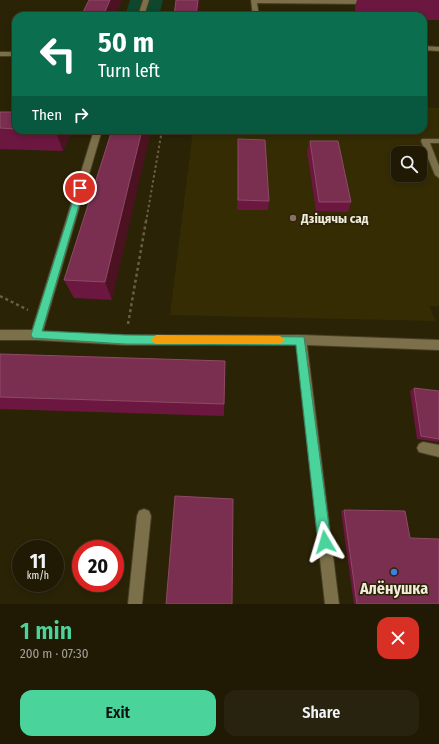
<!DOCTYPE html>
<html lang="en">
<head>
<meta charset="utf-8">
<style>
  body { margin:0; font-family:"Fira Sans Condensed",sans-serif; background:#28230e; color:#f1f3f6; height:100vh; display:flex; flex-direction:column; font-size:15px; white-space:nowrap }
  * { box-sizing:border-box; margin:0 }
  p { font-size:13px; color:#a2a19a }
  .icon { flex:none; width:22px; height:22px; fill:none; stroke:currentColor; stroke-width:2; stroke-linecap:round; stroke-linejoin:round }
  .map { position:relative; height:604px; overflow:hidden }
  .sheet { display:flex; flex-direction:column; background:#201a04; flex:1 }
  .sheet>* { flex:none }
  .guide { position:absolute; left:12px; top:12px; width:415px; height:122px; border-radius:12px; box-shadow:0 2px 6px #0003,0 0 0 1px #3d3826; background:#0b6e4f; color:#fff; overflow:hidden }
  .fabs { position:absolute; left:391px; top:146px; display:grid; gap:8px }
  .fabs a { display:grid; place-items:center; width:36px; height:36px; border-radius:8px; background:#201a04; box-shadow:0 2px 6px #0003,0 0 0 1px #3d3826; font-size:20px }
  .speed { position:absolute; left:12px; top:540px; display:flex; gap:8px; font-size:20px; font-weight:700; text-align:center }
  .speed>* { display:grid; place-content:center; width:52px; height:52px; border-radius:50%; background:#201a04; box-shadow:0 2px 6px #0003,0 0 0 1px #3d3826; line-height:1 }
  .speed small { font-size:10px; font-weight:400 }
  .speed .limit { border:6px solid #d22; background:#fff; color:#111 }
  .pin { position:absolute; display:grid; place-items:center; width:34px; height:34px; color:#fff; margin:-17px; border:2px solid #fff; border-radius:50%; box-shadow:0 1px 4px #0007 }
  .me { position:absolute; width:44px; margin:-22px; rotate:353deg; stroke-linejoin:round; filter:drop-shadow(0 0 3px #0008) }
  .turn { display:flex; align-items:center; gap:14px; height:84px; padding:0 20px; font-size:18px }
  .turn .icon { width:52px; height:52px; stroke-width:2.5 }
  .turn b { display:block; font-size:28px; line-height:34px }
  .then { display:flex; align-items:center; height:38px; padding:0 20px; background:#0003; gap:8px; font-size:15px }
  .round { display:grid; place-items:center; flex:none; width:42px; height:42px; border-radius:12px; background:#28230e }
  .headline { display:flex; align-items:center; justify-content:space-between; height:68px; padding:0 20px }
  h1 { font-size:24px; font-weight:600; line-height:30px; color:#4ad49c }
  .action { display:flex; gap:8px; margin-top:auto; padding:8px 20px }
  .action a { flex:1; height:46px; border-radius:12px; background:#4ad49c; color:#111; font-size:16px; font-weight:600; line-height:46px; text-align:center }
  .action a+a { background:#28230e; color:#f1f3f6 }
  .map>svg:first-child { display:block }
</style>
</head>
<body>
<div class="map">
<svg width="439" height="604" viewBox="0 0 439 604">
  <rect width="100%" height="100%" fill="#2b2306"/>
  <!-- built -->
  <path fill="#352c04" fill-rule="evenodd" d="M423 107 439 108V306H429L436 321 170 315 193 130H423ZM398 153H420V175H398Z"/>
  <!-- green -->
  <path fill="#0f462c" d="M130 0H163L159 16H125Z"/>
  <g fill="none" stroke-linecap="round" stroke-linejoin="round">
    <!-- minor casing -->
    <g stroke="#473f24" stroke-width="2">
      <path id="minor" d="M143 0H149L144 16H138Z
        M251 0H368L371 2 368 4 257 3 259 16H253Z
        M423 46 439 47V51L423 50Z
        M0 52H16V56H0Z
        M94 130H102L43 331 125 335H301L439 340V350L307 345 339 604H325L296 345H125L36 340H0V330H32Z
        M422 139H439V143H430L439 166V178L435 175 421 141Z
        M423 442 439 445V457L419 452 417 448 419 444Z
        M144 509 149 511 151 516 142 604H128L137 516 139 511Z"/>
    </g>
    <!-- path-far1 -->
    <path stroke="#676047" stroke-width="2" stroke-dasharray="2.5 2.5" stroke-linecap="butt" d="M146 222 162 130"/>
    <!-- path -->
    <path stroke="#676047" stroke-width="2.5" stroke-dasharray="3 3" stroke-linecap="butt" d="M0 296 28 310
      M128 324 146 221"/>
    <!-- minor -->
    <use href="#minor" fill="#7c704a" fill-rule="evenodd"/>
  </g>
  <!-- wall -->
  <path fill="#6c1740" d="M357 0H439V20H423V16H355V6Z
    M0 112H16V130H68L70 135 63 151 0 149Z
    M112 130V300L74 298 64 280Z
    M238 139 269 201 268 210H237Z
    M310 141 351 202 348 212 316 211 307 151Z
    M0 354 225 361 224 416 0 409Z
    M414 388 439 391V442L417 439 410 391Z
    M344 510 410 538 439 604H354L341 511Z"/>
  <!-- shaded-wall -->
  <path fill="#4c1222" d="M110 0H122L115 16H103Z
    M198 0H200L199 16H196Z
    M55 130H68L70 135 63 151Z
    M142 130H151L112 300 105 282Z"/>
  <!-- building -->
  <path fill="#7a2e50" stroke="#8d4b66" d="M89 0H110L103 16H81Z
    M176 0H198L196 16H174Z
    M0 112H16V129L0 128Z
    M112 130H142L105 282 64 280Z
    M238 139 265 140 269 201 238 200Z
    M310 141H338L351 202H319Z
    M0 354 225 361 224 404 0 397Z
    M414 388 439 391V439L421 436Z
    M175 496 233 499 232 604H166Z
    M344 510 405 511 410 538 439 539V604H357Z"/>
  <!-- route -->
  <path fill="#4ad49c" stroke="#308a65" d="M80 185 84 188 42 331 125 335 304 337 331 542 329 546 325 548 320 546 318 542 296 345 125 344 33 338 31 335 77 188Z"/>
  <!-- slow -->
  <path fill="#f59e0b" d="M156 335 280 336 285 340 280 344H156L151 340Z"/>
  <!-- markers -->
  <circle fill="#8d6e63" stroke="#2b2306" stroke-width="1.5" cx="293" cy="218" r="4"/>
  <circle fill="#3f7fe0" stroke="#2b2306" stroke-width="1.5" cx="394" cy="572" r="4"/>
  <g text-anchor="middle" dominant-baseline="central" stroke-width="3" stroke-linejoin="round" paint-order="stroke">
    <!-- poi labels -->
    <g font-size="13" font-weight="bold" fill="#f0ebda" stroke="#2b2306" text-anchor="start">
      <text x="301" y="218">Дзіцячы сад</text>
    </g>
    <!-- near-poi labels -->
    <g font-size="16" font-weight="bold" fill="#f0ebda" stroke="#2b2306">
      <text x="394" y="588">Алёнушка</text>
    </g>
  </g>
</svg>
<div class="fabs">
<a><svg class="icon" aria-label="search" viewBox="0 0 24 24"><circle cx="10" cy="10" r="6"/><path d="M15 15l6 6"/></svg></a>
</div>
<div class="speed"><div>11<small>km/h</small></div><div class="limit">20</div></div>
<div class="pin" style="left:80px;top:188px;background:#d93025"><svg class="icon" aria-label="arrive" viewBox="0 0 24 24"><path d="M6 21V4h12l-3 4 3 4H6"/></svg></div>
<svg class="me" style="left:325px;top:542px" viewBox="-20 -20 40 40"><path d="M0-17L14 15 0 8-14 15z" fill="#4ad49c" stroke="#fff" stroke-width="4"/></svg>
<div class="guide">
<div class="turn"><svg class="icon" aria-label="left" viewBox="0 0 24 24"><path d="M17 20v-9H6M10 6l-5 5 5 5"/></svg><div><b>50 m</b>Turn left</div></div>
<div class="then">Then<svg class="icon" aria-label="right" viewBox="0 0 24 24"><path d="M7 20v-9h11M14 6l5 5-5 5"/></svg></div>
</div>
</div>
<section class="sheet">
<div class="headline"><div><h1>1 min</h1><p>200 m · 07:30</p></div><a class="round" style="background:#d93025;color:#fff"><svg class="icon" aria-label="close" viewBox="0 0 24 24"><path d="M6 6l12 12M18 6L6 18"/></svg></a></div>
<div class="action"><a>Exit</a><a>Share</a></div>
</section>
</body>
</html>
